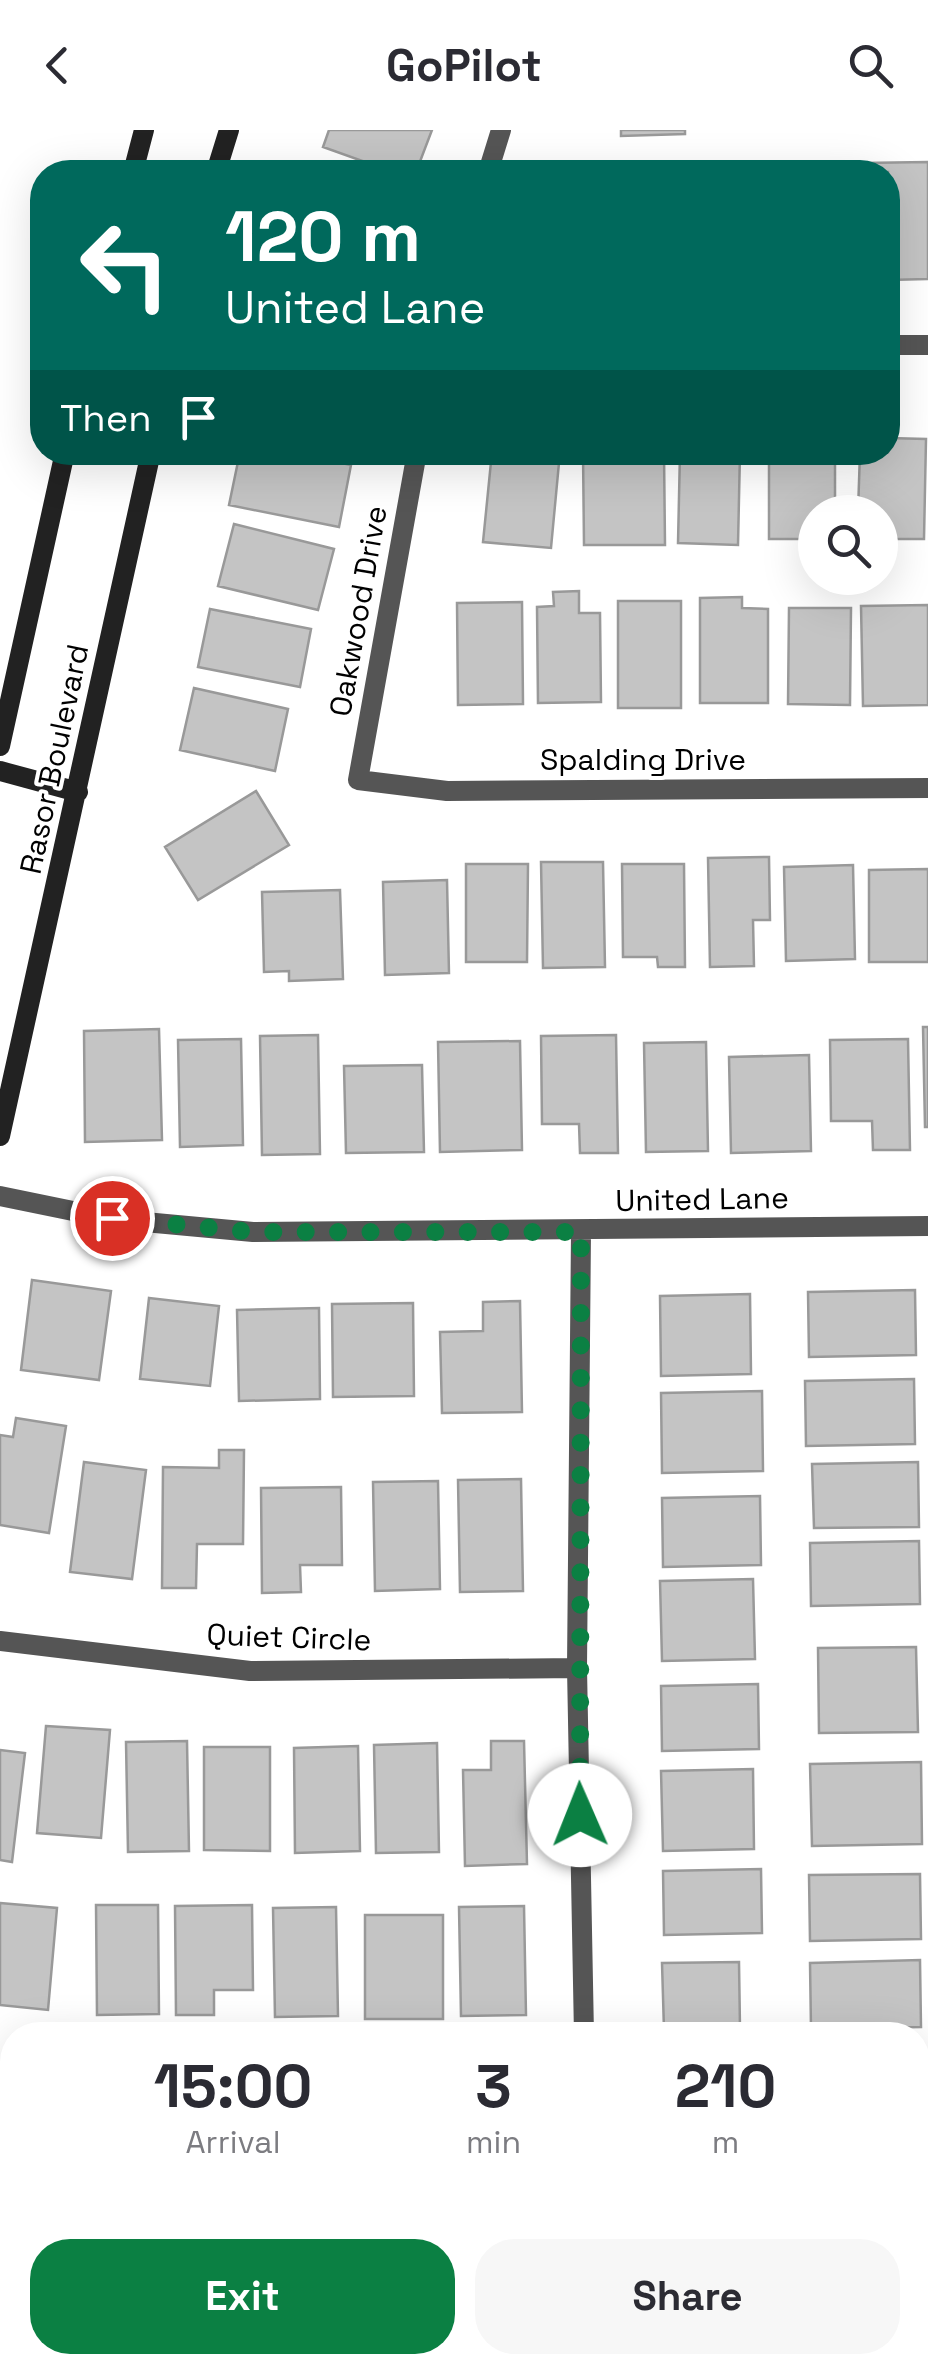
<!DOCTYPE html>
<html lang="en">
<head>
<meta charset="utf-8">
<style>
  body { margin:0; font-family:"Space Grotesk",sans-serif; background:#f7f7f7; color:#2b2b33; height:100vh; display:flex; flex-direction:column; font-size:38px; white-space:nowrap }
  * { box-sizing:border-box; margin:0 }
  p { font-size:32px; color:#7c7c81 }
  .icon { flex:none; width:55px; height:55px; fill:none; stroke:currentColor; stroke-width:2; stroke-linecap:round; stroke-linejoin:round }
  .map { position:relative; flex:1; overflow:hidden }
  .drawer { position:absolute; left:0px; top:1892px; width:930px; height:352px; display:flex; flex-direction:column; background:#fff; border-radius:40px 40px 0 0; box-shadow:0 10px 40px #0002 }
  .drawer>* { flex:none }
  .top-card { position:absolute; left:30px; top:30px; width:870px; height:305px; border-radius:40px; box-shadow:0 10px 40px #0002; background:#00695c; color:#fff; overflow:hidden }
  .fabs { position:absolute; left:798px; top:365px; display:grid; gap:20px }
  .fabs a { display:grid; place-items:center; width:100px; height:100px; border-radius:50%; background:#fff; box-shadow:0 10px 40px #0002; font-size:50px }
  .pin { position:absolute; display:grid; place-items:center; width:85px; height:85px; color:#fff; margin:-42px; border:5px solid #fff; border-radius:50%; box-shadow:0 2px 10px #0007 }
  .me { position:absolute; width:110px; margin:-55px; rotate:359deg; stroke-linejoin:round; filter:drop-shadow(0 0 8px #0008) }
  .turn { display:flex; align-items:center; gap:35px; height:210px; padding:0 30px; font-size:45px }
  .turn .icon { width:130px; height:130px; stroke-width:2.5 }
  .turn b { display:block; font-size:70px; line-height:85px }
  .then { display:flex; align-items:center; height:95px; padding:0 30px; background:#0003; gap:20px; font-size:38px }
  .eta { display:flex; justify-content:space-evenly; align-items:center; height:170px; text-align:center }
  .eta b { font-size:60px; font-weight:600; line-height:70px }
  .button { display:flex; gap:20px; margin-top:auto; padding:20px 30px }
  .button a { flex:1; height:115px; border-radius:40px; background:#0b8043; color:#fff; font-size:40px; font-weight:600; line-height:115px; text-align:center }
  .button a+a { background:#f7f7f7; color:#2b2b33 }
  header { display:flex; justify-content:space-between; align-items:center; height:130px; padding:0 30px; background:#fff; font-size:45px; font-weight:600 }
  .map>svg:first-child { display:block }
</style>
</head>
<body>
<header><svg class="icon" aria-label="back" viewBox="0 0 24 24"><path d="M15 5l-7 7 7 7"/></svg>GoPilot<svg class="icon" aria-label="search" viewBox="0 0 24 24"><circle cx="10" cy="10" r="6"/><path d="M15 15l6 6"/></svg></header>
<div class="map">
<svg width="928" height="2244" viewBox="0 0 928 2244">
  <rect width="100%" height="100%" fill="#fff"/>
  <!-- building -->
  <path fill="#c4c4c4" stroke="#999" stroke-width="2.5" d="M329 0H432L416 42H393L323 17Z
    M621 0H685V4L621 6Z
    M928 32V149L888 150V42H863L862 33Z
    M888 308 926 309 924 409H880V382H858L860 322H888Z
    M240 322H289L351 335 339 397 229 375Z
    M492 322H560L551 418 483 412Z
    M583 322H664L665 415H584Z
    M680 322H740L738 415 678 413Z
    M769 322H835V382H815V409H769Z
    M234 394 334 419 318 480 218 456Z
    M579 461V483H600L601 572 538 573 537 477 554 476 553 462Z
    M742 467V478L768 479V573H700V468Z
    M618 471H681V578H618Z
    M522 472 523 574 458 575 457 473Z
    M928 475V575L863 576 861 476Z
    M789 478H851L850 575 788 574Z
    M210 479 311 499 300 557 198 537Z
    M194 558 288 579 275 641 180 620Z
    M256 661 289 715 198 770 165 717Z
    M769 727 770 790H753L754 836 710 837 708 728Z
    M541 732H603L605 837 543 838Z
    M466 734H528L527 832H466Z
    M622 734H684L685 837H658L657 827H623Z
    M853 735 855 829 786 831 784 737Z
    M928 739V832H869V740Z
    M447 750 449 843 385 845 383 752Z
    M340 760 343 849 289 851V841L264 842 262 762Z
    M923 897H928V997H925Z
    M159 899 162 1010 85 1012 84 901Z
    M318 905 320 1024 262 1025 260 906Z
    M616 905 618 1023H580L579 994H542L541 906Z
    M241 909 243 1015 180 1017 178 910Z
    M908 909 910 1020H873L872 991H831L830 910Z
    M520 911 522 1020 440 1022 438 912Z
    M706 912 708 1021 646 1022 644 913Z
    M809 925 811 1021 731 1023 729 927Z
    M422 935 424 1022 346 1023 344 936Z
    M32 1150 111 1161 99 1250 21 1240Z
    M915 1160 916 1225 809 1227 808 1162Z
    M750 1164 751 1244 661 1246 660 1166Z
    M149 1168 219 1176 210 1256 140 1249Z
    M520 1171 522 1282 442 1283 440 1202 483 1201V1172Z
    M413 1173 414 1266 333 1267 332 1174Z
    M319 1178 320 1269 239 1271 237 1180Z
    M914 1249 915 1314 806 1316 805 1251Z
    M762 1261 763 1341 662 1343 661 1263Z
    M16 1288 66 1296 49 1403 0 1395V1305L13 1307Z
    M219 1320H244L243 1414H197L196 1458H162L163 1337 219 1338Z
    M84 1332 146 1340 132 1449 70 1442Z
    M918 1332 919 1397 814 1398 812 1334Z
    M521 1349 523 1461 460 1462 458 1350Z
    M438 1351 440 1459 375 1461 373 1352Z
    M341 1357 342 1435H300L301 1462 262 1463 261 1358Z
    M760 1366 761 1435 663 1437 662 1368Z
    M919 1411 920 1474 811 1476 810 1413Z
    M753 1449 755 1529 662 1531 660 1451Z
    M916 1517 918 1602 819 1603 818 1518Z
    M758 1554 759 1619 662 1621 661 1556Z
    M46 1596 110 1600 101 1708 37 1703Z
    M187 1611 189 1721 128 1722 126 1612Z
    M491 1611H524L527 1734 465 1736 463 1640H491Z
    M437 1613 439 1722 376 1723 374 1615Z
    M358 1616 360 1721 295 1723 294 1618Z
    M204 1617H270V1721L204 1720Z
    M0 1620 25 1623 12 1732 0 1730Z
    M921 1632 922 1714 812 1716 810 1634Z
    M753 1639 754 1719 663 1721 661 1641Z
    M761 1739 762 1803 664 1805 663 1741Z
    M920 1744 921 1809 810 1811 809 1745Z
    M0 1773 57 1778 48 1880 0 1875Z
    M96 1775H158L159 1884 97 1885Z
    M252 1775 253 1860H214V1885H176L175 1776Z
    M524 1776 526 1885 461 1886 459 1777Z
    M336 1777 338 1886 275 1887 273 1778Z
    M365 1785H443V1889H365Z
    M920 1830 921 1897 811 1899 810 1833Z
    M739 1832 740 1898 664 1900 662 1833Z
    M0 2033 12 2034V2140L0 2139Z
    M918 2035H928V2139H918Z"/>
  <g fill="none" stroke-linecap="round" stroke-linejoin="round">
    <!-- lane -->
    <path stroke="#555" stroke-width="15" d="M0 2192 12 2194
      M918 2215 928 2206
      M913 2232V2244
      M372 2244 374 2232"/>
    <!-- street -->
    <path stroke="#555" stroke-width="20" d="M488 42 501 0
      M888 215H928
      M417 322 358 650 447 661 928 658
      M0 1066 112 1089 253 1102 928 1096
      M581 1102 577 1538 584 1905
      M0 1511 250 1541 577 1538
      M918 1957H928
      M0 1958 12 1959"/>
    <!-- secondary -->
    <path stroke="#222" stroke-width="20" d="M133 42 144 0
      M216 42 229 0
      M0 616 65 322
      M0 641 78 662
      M0 1006 151 322"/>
  </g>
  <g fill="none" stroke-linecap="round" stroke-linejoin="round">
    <!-- route -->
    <path stroke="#0b8043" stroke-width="18" stroke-dasharray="0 32.4" d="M112 1088 253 1102H581L580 1685"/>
  </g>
  <g text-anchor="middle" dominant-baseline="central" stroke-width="8" stroke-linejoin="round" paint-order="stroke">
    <!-- street labels -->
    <g font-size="30" fill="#000" stroke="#fff">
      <text transform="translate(358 481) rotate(-80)">Oakwood Drive</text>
      <text transform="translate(54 629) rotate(-78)">Rasor Boulevard</text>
      <text x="643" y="629">Spalding Drive</text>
      <text transform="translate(702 1069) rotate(-1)">United Lane</text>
      <text transform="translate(289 1507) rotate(2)">Quiet Circle</text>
    </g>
  </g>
</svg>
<div class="fabs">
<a><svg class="icon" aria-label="search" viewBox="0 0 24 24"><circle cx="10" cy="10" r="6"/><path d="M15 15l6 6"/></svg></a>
</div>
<div class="pin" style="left:112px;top:1088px;background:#d93025"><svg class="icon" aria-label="arrive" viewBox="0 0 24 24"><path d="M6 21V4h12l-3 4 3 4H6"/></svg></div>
<svg class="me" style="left:580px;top:1685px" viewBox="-20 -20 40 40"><circle r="19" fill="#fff"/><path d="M0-13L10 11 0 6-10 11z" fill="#0b8043"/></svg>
<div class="top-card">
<div class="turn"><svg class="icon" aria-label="left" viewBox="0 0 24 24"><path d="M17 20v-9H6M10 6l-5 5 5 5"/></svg><div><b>120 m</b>United Lane</div></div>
<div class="then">Then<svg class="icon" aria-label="arrive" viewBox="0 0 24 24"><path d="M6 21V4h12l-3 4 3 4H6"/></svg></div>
</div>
<section class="drawer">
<div class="eta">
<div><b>15:00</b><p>Arrival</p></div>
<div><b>3</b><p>min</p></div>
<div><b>210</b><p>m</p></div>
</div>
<div class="button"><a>Exit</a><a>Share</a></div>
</section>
</div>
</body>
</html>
